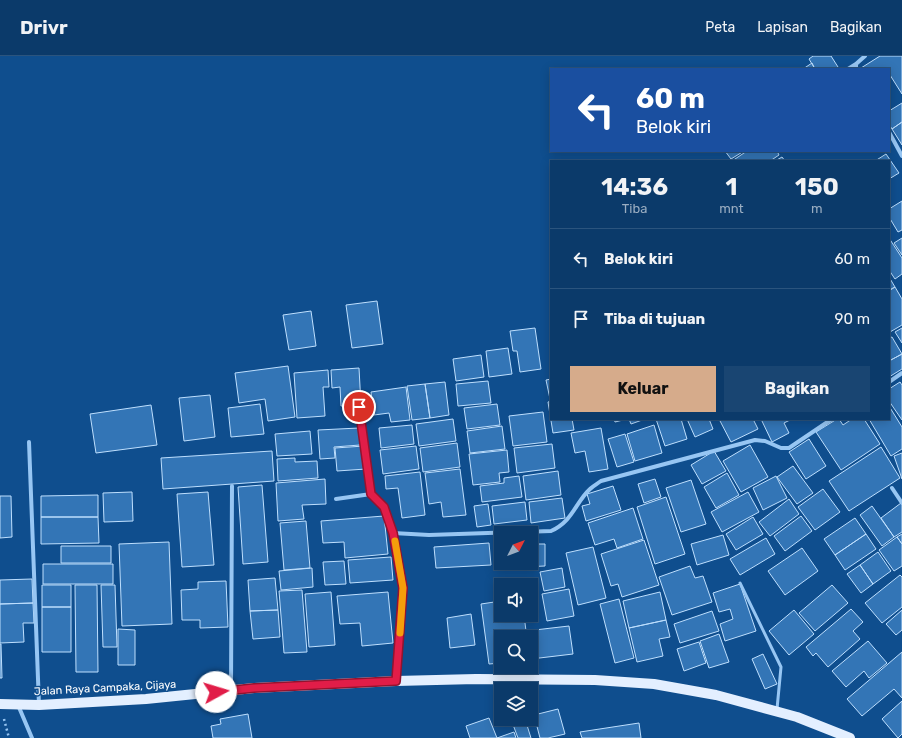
<!DOCTYPE html>
<html lang="id">
<head>
<meta charset="utf-8">
<style>
  body { margin:0; font-family:Rubik,sans-serif; background:#194572; color:#f1f3f6; height:100vh; display:flex; flex-direction:column; font-size:15px; white-space:nowrap }
  * { box-sizing:border-box; margin:0 }
  p { font-size:13px; color:#9aadc1 }
  .icon { flex:none; width:22px; height:22px; fill:none; stroke:currentColor; stroke-width:2; stroke-linecap:round; stroke-linejoin:round }
  .map { position:relative; flex:1; overflow:hidden }
  .side { position:absolute; left:550px; top:104px; width:340px; height:260px; display:flex; flex-direction:column; background:#0b3a6a; border-radius:0px; box-shadow:0 2px 10px #0003,0 0 0 1px #2b547e }
  .side>* { flex:none }
  .guide { position:absolute; left:550px; top:12px; width:340px; height:84px; border-radius:0px; box-shadow:0 2px 10px #0003,0 0 0 1px #2b547e; background:#1a4fa0; color:#fff; overflow:hidden }
  .needle { width:26px; rotate:48deg }
  .fabs { position:absolute; left:494px; top:470px; display:grid; gap:8px }
  .fabs a { display:grid; place-items:center; width:44px; height:44px; border-radius:0px; background:#0b3a6a; box-shadow:0 2px 10px #0003,0 0 0 1px #2b547e; font-size:20px }
  .pin { position:absolute; display:grid; place-items:center; width:34px; height:34px; color:#fff; margin:-17px; border:2px solid #fff; border-radius:50%; box-shadow:0 1px 4px #0007 }
  .me { position:absolute; width:44px; margin:-22px; rotate:84deg; stroke-linejoin:round; filter:drop-shadow(0 0 3px #0008) }
  .turn { display:flex; align-items:center; gap:14px; height:84px; padding:0 20px; font-size:18px }
  .turn .icon { width:52px; height:52px; stroke-width:2.5 }
  .turn b { display:block; font-size:28px; line-height:34px }
  .eta { display:flex; justify-content:space-evenly; align-items:center; height:68px; text-align:center }
  .eta b { font-size:24px; font-weight:700; line-height:28px }
  .primary-button { display:flex; gap:8px; margin-top:auto; padding:8px 20px }
  .primary-button a { flex:1; height:46px; border-radius:0px; background:#d6ab8b; color:#111; font-size:16px; font-weight:700; line-height:46px; text-align:center }
  .primary-button a+a { background:#194572; color:#f1f3f6 }
  ul { padding:0; list-style:none }
  li { display:flex; align-items:center; gap:12px; height:60px; padding:0 20px; border-top:1px solid #2b547e }
  li div { flex:1 }
  li b { display:block; font-size:15px }
  li em { font-style:normal }
  header { display:flex; align-items:center; gap:24px; box-sizing:border-box; height:56px; padding:0 20px; background:#0b3a6a; border-bottom:1px solid #2b547e }
  header strong { font-size:19px }
  nav { display:flex; gap:22px; margin-inline-start:auto; font-size:14px }
  .map>svg:first-child { display:block }
</style>
</head>
<body>
<header>
<strong>Drivr</strong>
<nav><a>Peta</a><a>Lapisan</a><a>Bagikan</a></nav>
</header>
<div class="map">
<svg width="902" height="682" viewBox="0 0 902 682">
  <rect width="100%" height="100%" fill="#0f4e8e"/>
  <!-- building -->
  <path fill="#3375b6" stroke="#bedffe" d="M813 0H831L838 11 836 13H815L809 3Z
    M880 0H902V38L890 19H889V13L861 12Z
    M812 7 815 13H803Z
    M902 47V66L892 73 889 68V55Z
    M902 66V89L892 73Z
    M725 95H744L731 103Z
    M747 95H777L779 99 770 105H732Z
    M886 98 899 117 889 123V105H875Z
    M782 101 785 105H775Z
    M902 145V174L898 176 889 161V153Z
    M889 182 902 202V218L895 223 889 214Z
    M902 182V199L894 187Z
    M889 221 895 231 889 234Z
    M895 231 902 243V269L890 276 889 274V235Z
    M377 245 383 288 352 292 346 249Z
    M311 255 316 290 289 294 283 259Z
    M535 272 541 313 520 316 517 295H513L510 275Z
    M902 272V287L895 276Z
    M892 281 902 298 889 305V282Z
    M508 292 512 318 489 321 486 295Z
    M902 298V313L889 321V305Z
    M481 299 484 321 456 325 453 303Z
    M288 310 295 361 268 365 265 343 239 347 235 317Z
    M359 312 361 349 341 350 340 331 332 332 331 314Z
    M328 314 329 331H323L325 360 297 362 294 317Z
    M551 323V343H550L546 324Z
    M488 325 491 347 458 350 456 328Z
    M445 326 449 359 430 362 425 328Z
    M900 326 902 329V364L889 345V333Z
    M425 328 430 362 412 364 407 330Z
    M406 331 410 364 391 366 389 357 374 359 371 336Z
    M210 339 215 381 184 385 179 342Z
    M551 345V363H572L574 374 553 377 548 346Z
    M260 348 264 378 231 381 228 352Z
    M497 348 500 369 467 373 464 352Z
    M151 349 157 389 96 397 90 358Z
    M889 350 902 371V393L891 400 869 363H889Z
    M543 356 547 386 513 390 509 360Z
    M453 363 456 385 419 390 416 368Z
    M614 363H627L615 366Z
    M629 363H645L631 368Z
    M656 363H681L687 383 665 390Z
    M687 363H709L713 373 695 381Z
    M719 363H753L758 373 731 386Z
    M761 363H792L784 367 789 377 772 386Z
    M837 363H839L843 369 852 363H864L880 388 841 414 816 376Z
    M412 369 414 388 381 392 379 372Z
    M654 369 662 397 635 405 627 378Z
    M502 370 505 393 470 397 467 375Z
    M359 372 360 389 334 391 335 402 320 403 318 374Z
    M601 372 608 413 589 416 585 395 575 397 571 377Z
    M310 375 312 398 277 400 275 378Z
    M625 378 634 406 617 411 608 383Z
    M809 383 826 410 806 423 789 396Z
    M457 387 460 411 423 416 420 392Z
    M552 388 555 412 517 417 514 392Z
    M750 389 768 421 741 436 723 405Z
    M364 390 366 413 337 415 335 392Z
    M416 390 419 413 383 418 380 394Z
    M881 391 900 422 849 455 829 425Z
    M507 394 509 416 499 417 500 426 473 429 469 398Z
    M272 395 274 425 163 433 161 402Z
    M714 395 726 415 702 428 691 409Z
    M902 397V423L894 400Z
    M295 402V406L317 405 318 422 278 425 277 403Z
    M793 410 813 437 797 448 777 421Z
    M460 413 466 459 443 461 441 446 429 448 425 417Z
    M558 415 561 439 526 444 523 420Z
    M420 416 425 459 402 462 398 432 386 433 385 420Z
    M727 417 739 439 716 452 704 431Z
    M519 420 522 441 482 446 480 430 504 427V422Z
    M776 420 787 442 763 454 753 432Z
    M325 423 326 448 302 449 304 463 278 465 276 427Z
    M655 423 661 441 644 447 638 428Z
    M691 424 706 468 681 476 666 432Z
    M262 429 268 506 243 508 238 431Z
    M613 430 621 454 586 465 582 450 590 448 587 438Z
    M823 433 840 456 815 474 798 451Z
    M132 436 133 465 104 466 103 437Z
    M208 436 214 509 182 511 177 438Z
    M748 436 759 456 722 476 711 456Z
    M98 439V461H41V440Z
    M0 440H11L12 481 0 482Z
    M666 441 685 498 655 508 637 451Z
    M562 442 565 462 531 467 529 446Z
    M789 443 799 458 770 480 759 466Z
    M525 446 527 464 494 468 492 450Z
    M901 447 902 449V476L894 481 881 462Z
    M488 448 491 469 477 471 474 450Z
    M872 450 894 481 882 490 860 459Z
    M633 452 643 483 617 492 614 483 595 489 588 467Z
    M384 460 388 498 345 502 344 486 323 487 321 465Z
    M801 460 812 475 785 495 774 480Z
    M41 461H98L99 487 41 488Z
    M753 461 763 478 736 494 726 478Z
    M855 462 866 478 835 499 824 483Z
    M306 465 310 512 284 514 280 467Z
    M866 478 876 493 845 514 835 499Z
    M902 478V488L897 481Z
    M723 479 729 499 697 509 691 488Z
    M897 481 902 488V510L894 515 879 494Z
    M766 482 775 498 740 519 730 503Z
    M644 484 659 529 622 541 618 528 611 530 601 498Z
    M169 486 172 568 122 570 119 488Z
    M489 487 491 509 436 512 434 491Z
    M531 488H545V510L521 511V507H531Z
    M495 489H501V507H521V511L496 512Z
    M61 490H111V507H61Z
    M593 491 606 542 578 549 566 497Z
    M802 492 818 515 785 539 768 515Z
    M878 496 891 515 873 528 860 509Z
    M391 501 393 524 350 527 348 504Z
    M344 505 346 528 325 529 323 506Z
    M43 508H113V528H43Z
    M860 509 873 528 861 537 847 518Z
    M690 510 695 522 703 520 712 546 672 559 659 521Z
    M312 512 313 531 281 534 279 515Z
    M562 512 565 531 544 535 540 516Z
    M900 519 902 521V551L882 567 865 547Z
    M275 522 278 554 250 555 248 524Z
    M32 523 33 547 0 548V524Z
    M226 525 228 571 200 572V564H182L181 534 198 533V526Z
    M740 528 756 575 725 585 720 568 733 563 730 553 719 556 713 537Z
    M42 529H71V551H42Z
    M75 529H97L98 616H76Z
    M101 529H115L117 591H103Z
    M832 529 848 547 815 575 799 557Z
    M569 533 574 560 547 565 542 538Z
    M302 534 307 596 284 597 279 535Z
    M331 536 335 589 309 591 305 538Z
    M388 536 393 587 362 590 360 567 340 568 337 540Z
    M660 536 666 564 629 572 623 545Z
    M619 543 634 602 615 607 600 548Z
    M501 545V559H524L526 575 569 570 573 598 531 603V581H501V607L489 608 481 548Z
    M33 547 34 567H23L24 586 0 587V548Z
    M42 551H71V596H42Z
    M851 553 863 566 853 575 860 583 828 611 816 597 813 600 806 591Z
    M278 554 280 581 253 583 250 555Z
    M794 554 814 578 789 599 769 575Z
    M902 554V574L896 579 886 568Z
    M712 555 719 575 680 587 674 568Z
    M471 558 475 589 450 592 447 562Z
    M666 564 670 581 659 583 663 600 637 606 629 572Z
    M118 573 135 574V609H118Z
    M719 578 729 606 709 612 700 585Z
    M868 585 887 607 869 622 864 615 846 631 832 615Z
    M699 586 706 607 684 615 677 593Z
    M0 588H1L2 622H0Z
    M902 596V642L894 633 862 660 847 643Z
    M763 598 777 628 765 633 752 603Z
    M902 645V678L898 682 882 663Z
    M558 653 565 678 548 682H540L534 659Z
    M248 658 252 682H213L211 670 221 668 220 663Z
    M489 662 497 682H470L466 670Z
    M520 663H525L531 682H518L512 666Z
    M639 667 641 682H582L580 676Z
    M514 676 516 682H497Z"/>
  <g fill="none" stroke-linecap="round" stroke-linejoin="round">
    <!-- path -->
    <path stroke="#97c6f3" stroke-width="2.5" stroke-dasharray="2 3" stroke-linecap="butt" d="M4 663 9 682"/>
    <!-- service -->
    <path stroke="#97c6f3" stroke-width="3" d="M740 527 781 611 777 653"/>
    <!-- minor -->
    <path stroke="#97c6f3" stroke-width="4" d="M848 13 856 8
      M856 13V8L865 0
      M889 76 902 100
      M889 326 902 317
      M359 351 371 438 384 451 393 477
      M29 386 39 649
      M892 432 902 447
      M336 443 371 438
      M396 625 403 532 393 477 429 479 551 475C573 465 575 447 590 433 593 430 597 428 601 425L755 384 765 385 781 392H789L832 363
      M231 634 232 430
      M18 649 32 682"/>
    <!-- primary -->
    <path stroke="#e3efff" stroke-width="10" d="M0 648 39 649 146 643 254 632 396 625 476 623 595 624 654 628 716 639 797 661 850 682"/>
  </g>
  <g fill="none" stroke-linecap="round" stroke-linejoin="round">
    <!-- route casing -->
    <g stroke="#92132f" stroke-width="10">
      <path id="route" d="M216 636 254 632 396 625 403 532 393 477 384 451 371 438 359 351"/>
    </g>
    <!-- route -->
    <use href="#route" stroke="#e11d48" stroke-width="7"/>
    <!-- slow -->
    <path stroke="#f59e0b" stroke-width="7" d="M395 485 403 532 400 577"/>
  </g>
  <g text-anchor="middle" dominant-baseline="central" stroke-width="3" stroke-linejoin="round" paint-order="stroke">
    <!-- street labels -->
    <g font-size="11" fill="#fff" stroke="#0f4e8e">
      <text transform="translate(105 632) rotate(-3)">Jalan Raya Campaka, Cijaya</text>
    </g>
  </g>
</svg>
<div class="fabs">
<a><svg class="needle" viewBox="-14 -14 28 28"><path d="M0-13l5 13h-10z" fill="#e53935"/><path d="M0 13l5-13h-10z" fill="#9aadc1"/></svg></a>
<a><svg class="icon" aria-label="sound" viewBox="0 0 24 24"><path d="M4 9h4l5-4v14l-5-4H4zM17 9q2 3 0 6"/></svg></a>
<a><svg class="icon" aria-label="search" viewBox="0 0 24 24"><circle cx="10" cy="10" r="6"/><path d="M15 15l6 6"/></svg></a>
<a><svg class="icon" aria-label="layers" viewBox="0 0 24 24"><path d="M12 4l9 5-9 5-9-5zM3 14l9 5 9-5"/></svg></a>
</div>
<div class="pin" style="left:359px;top:351px;background:#d93025"><svg class="icon" aria-label="arrive" viewBox="0 0 24 24"><path d="M6 21V4h12l-3 4 3 4H6"/></svg></div>
<svg class="me" style="left:216px;top:636px" viewBox="-20 -20 40 40"><circle r="19" fill="#fff"/><path d="M0-13L10 11 0 6-10 11z" fill="#e11d48"/></svg>
<div class="guide">
<div class="turn"><svg class="icon" aria-label="left" viewBox="0 0 24 24"><path d="M17 20v-9H6M10 6l-5 5 5 5"/></svg><div><b>60 m</b>Belok kiri</div></div>
</div>
<section class="side">
<div class="eta">
<div><b>14:36</b><p>Tiba</p></div>
<div><b>1</b><p>mnt</p></div>
<div><b>150</b><p>m</p></div>
</div>
<ul>
<li><svg class="icon" aria-label="left" viewBox="0 0 24 24"><path d="M17 20v-9H6M10 6l-5 5 5 5"/></svg><div><b>Belok kiri</b></div><em>60 m</em></li>
<li><svg class="icon" aria-label="arrive" viewBox="0 0 24 24"><path d="M6 21V4h12l-3 4 3 4H6"/></svg><div><b>Tiba di tujuan</b></div><em>90 m</em></li>
</ul>
<div class="primary-button"><a>Keluar</a><a>Bagikan</a></div>
</section>
</div>
</body>
</html>
